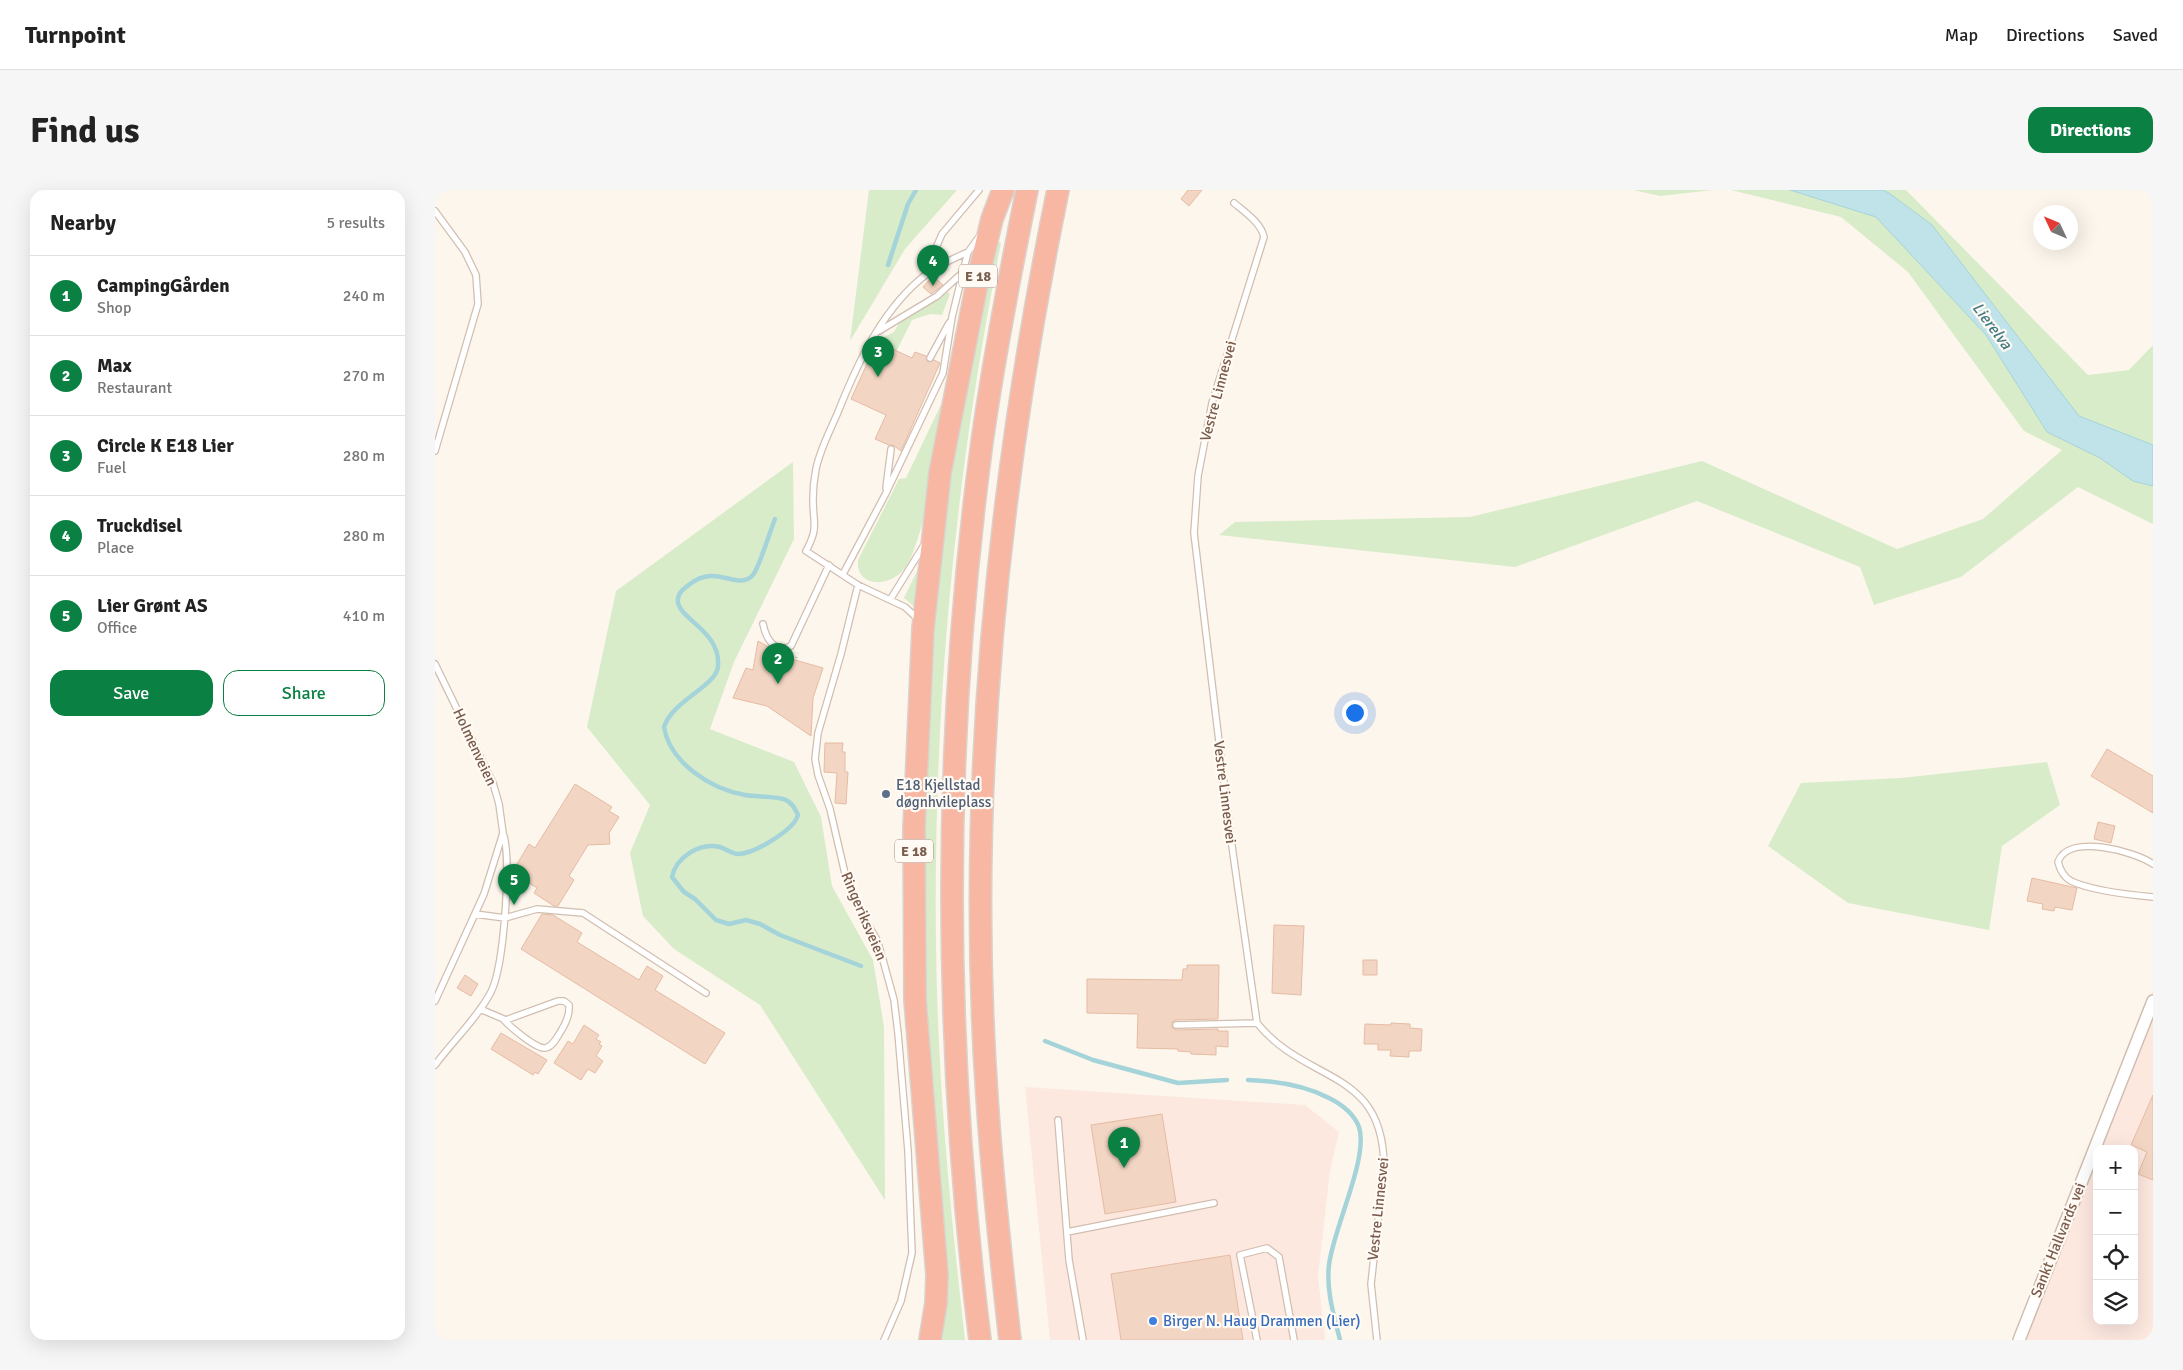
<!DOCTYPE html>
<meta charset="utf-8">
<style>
:root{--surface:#fff;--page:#f6f6f6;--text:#222;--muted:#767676;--line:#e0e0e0;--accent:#0b8043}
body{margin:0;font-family:Signika,sans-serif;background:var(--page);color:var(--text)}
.controls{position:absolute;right:15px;bottom:15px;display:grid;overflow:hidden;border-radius:10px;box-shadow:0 5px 20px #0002}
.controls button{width:45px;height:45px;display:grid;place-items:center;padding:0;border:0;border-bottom:1px solid var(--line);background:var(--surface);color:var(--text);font:25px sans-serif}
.compass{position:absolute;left:1598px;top:15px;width:45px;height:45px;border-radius:50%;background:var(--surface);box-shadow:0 5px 20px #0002;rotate:314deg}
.you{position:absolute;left:919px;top:522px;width:18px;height:18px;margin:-12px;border:4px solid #fff;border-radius:50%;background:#1a73e8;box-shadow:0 0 0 8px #1a73e833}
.badge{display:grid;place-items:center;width:32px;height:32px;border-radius:50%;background:var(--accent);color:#fff;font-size:16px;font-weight:700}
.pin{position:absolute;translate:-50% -41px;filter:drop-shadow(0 1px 2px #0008)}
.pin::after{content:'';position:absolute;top:26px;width:18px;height:15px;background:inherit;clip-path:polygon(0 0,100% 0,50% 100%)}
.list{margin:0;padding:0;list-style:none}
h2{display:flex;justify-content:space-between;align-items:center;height:65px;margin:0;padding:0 20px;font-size:21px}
h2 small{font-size:16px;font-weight:400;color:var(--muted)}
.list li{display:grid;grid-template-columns:32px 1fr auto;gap:15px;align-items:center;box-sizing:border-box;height:80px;padding:0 20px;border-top:1px solid var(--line)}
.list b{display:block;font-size:19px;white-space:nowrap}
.list p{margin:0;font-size:16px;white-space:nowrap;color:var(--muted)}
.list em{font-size:16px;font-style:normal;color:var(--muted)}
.actions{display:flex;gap:10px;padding:15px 20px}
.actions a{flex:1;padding:11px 0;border:1px solid var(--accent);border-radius:15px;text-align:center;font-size:18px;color:var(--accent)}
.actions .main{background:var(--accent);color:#fff}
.icon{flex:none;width:28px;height:28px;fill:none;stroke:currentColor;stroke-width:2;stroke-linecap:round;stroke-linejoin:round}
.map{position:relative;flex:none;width:1718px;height:1150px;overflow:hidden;border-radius:15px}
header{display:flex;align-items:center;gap:30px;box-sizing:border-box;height:70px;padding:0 25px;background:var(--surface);border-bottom:1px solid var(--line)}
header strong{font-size:24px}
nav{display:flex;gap:28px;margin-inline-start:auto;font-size:18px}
.intro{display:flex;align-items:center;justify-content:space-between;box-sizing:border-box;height:120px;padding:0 30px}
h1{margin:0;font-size:35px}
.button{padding:12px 22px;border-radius:15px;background:var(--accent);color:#fff;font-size:18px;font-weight:700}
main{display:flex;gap:30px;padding:0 30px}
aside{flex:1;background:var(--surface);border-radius:15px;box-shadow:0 5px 20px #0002}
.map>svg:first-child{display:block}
.commercial{fill:#fde8e0;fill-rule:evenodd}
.green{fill:#d8ecc9}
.water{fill:#bfe3e8;stroke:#a5d3da}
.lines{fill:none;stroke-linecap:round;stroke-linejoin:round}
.stream{stroke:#a5d3da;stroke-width:4.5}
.building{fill:#f3d5c3;stroke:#e6bba3}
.lane-casing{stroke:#d1beb0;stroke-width:8}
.street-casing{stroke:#d1beb0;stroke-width:14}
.highway-casing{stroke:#dad1cd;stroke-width:24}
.path{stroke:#d9b8a5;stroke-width:2.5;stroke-dasharray:1 4;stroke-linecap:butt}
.lane{stroke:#fff;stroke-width:5.5}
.street{stroke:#fff;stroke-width:11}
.highway{stroke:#f7b7a3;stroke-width:21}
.service-dot{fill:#5c6f8a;stroke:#fffaf3;stroke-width:2}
.shop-dot{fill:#3f7fe0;stroke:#fffaf3;stroke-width:2}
.labels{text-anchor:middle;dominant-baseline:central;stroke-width:4.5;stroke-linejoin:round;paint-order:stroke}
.shield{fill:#fffaf3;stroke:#a28b7f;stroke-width:1}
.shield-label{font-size:14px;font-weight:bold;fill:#7a5c4d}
.street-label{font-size:15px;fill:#7a5c4d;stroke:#fffaf3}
.service-label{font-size:15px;fill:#4e5e75;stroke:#fffaf3;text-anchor:start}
.shop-label{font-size:15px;fill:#366cbe;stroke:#fffaf3;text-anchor:start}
.water-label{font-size:16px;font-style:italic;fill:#437c86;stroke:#fffaf3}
</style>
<header>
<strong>Turnpoint</strong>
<nav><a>Map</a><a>Directions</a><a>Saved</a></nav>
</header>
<div class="intro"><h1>Find us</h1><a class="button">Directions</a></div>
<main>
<aside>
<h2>Nearby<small>5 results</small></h2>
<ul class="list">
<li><span class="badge">1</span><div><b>CampingGården</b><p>Shop</p></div><em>240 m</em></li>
<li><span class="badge">2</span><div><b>Max</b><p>Restaurant</p></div><em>270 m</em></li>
<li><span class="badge">3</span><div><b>Circle K E18 Lier</b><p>Fuel</p></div><em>280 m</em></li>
<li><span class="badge">4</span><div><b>Truckdisel</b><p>Place</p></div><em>280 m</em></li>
<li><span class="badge">5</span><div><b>Lier Grønt AS</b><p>Office</p></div><em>410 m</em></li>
</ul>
<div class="actions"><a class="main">Save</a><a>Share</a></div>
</aside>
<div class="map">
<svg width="1718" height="1150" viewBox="0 0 1718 1150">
<rect width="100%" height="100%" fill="#fdf6ec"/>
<path class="commercial" d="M1718 800V1150H1584ZM1662 959H1699V1131H1662Z
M590 897 870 915 904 942 895 981 883 1086 890 1150H615Z"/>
<path class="green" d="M434 0H522L470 59 415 151Z
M1198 0H1278L1225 6Z
M1296 0H1471L1653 185 1694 180 1718 155V334L1643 297 1526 387 1439 415 1425 377 1262 311 1080 377 784 345 800 332 1035 327 1267 271 1462 359 1548 329 1627 260 1589 241 1473 82 1406 27Z
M562 52 566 53C520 283 498 519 501 752 502 885 515 1018 530 1150H503L485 693 495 457 519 234Z
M513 102 515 104 507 125 495 124 477 130 461 162 444 154 447 148 459 142 464 133Z
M511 204C502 256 497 312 478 362 475 371 469 382 460 387 444 397 421 393 423 370L464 289 471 288Z
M358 272 359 349 299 472 275 539 359 572 386 627 397 696 438 770 449 837 450 1010 325 815 239 759 208 726 195 663 215 615 152 537 181 401Z
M484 377H486L481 418 469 408Z
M1612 572 1625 615 1567 656 1554 740 1413 713 1333 656 1366 593 1466 588Z"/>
<path class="water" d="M1355 0H1448L1454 3 1497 35 1644 226 1718 255V296L1698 291 1665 268 1612 242 1551 145 1441 27Z"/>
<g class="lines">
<path class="stream" d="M453 75 473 14 481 0
M340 329C335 341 324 378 318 385 302 402 283 373 255 394 251 397 246 400 244 405 234 427 286 437 283 476 282 496 238 510 229 537 235 573 276 599 310 605 321 607 342 606 351 610 358 614 360 619 363 625 359 640 319 664 303 664 297 664 291 659 285 657 265 652 241 667 237 687L249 702 260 709 281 730 294 734 311 730 325 734 345 745 426 776
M610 851 658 870 743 893 792 890
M813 890C841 891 869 895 894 908 906 914 919 924 924 937 934 968 898 1039 894 1075 891 1100 899 1126 905 1150"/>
</g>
<path class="building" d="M753 0H767L754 16 746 9Z
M498 86 508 95 496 104 488 97Z
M442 152 477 168 480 162 491 166 493 172 499 170 505 173 466 261 458 255H454L440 249 451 225 416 209Z
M323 451 353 468 388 478 378 508 376 546 332 516 298 508 311 478 318 480Z
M390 553H408L407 562H410V582H413L411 614 400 613 402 583 389 582Z
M1672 559 1718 586V623L1656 586Z
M140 594 177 617 174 621 184 627 174 643 175 654 153 655 134 686 139 690 123 716H119L99 703 102 698 83 686 88 678 82 674 94 654 100 658Z
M1663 632 1680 636 1676 653 1659 649Z
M1597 688 1642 698 1637 720 1620 717 1619 721 1607 719 1608 714 1592 711Z
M107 724 118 725 147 743 142 752 204 790 212 776 228 786 220 800 290 843 270 874 86 759Z
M839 735 869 736 866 805 837 803Z
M928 770H942V785H928Z
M752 775H784L783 829 740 830 737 832V837L741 840 783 839V841H793V857L781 856V865L756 864V862L743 861V859L702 858 703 824 652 823V789L747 790 748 779H752Z
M30 785 43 794 36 806 22 798Z
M956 833 975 834V838L987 839 986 861H974V867L955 866 956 860H943V854H929L930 834 956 835Z
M149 835 164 845 161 849 166 852 164 854 167 856 161 866 168 871 160 883 153 879 146 890 119 873 133 851 138 854Z
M66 843 112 870 103 884 100 882 98 885 56 859Z
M1718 905V990L1703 984 1712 962 1696 955Z
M727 924 741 1012 670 1024 656 935Z
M795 1065 808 1150H686L676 1084Z"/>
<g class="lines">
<defs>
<path id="lane" d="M799 13C810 22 826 33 829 47L777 213 763 286 759 343 794 635 822 833C872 895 949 877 949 978L936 1094 942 1150
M0 21 30 62 41 85 43 114 0 261
M501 77 500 60 507 44 544 0
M444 141 502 106 526 84
M495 168 514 133
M451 298 456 259
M408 384 450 305 508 183 517 127 528 82 533 62 544 47
M423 395 406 464 383 543 380 569 383 585 395 619 411 688 425 721 442 750 448 770 459 810 463 843 473 961 477 1063 466 1111 449 1150
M455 410 489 355
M483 429 470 417 423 395 371 361C384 337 378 334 378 309 378 299 379 289 381 279 385 259 395 241 403 222 423 172 448 117 493 83 505 74 520 68 533 62
M328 434C331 448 339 464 356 456L394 375
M0 474 58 593 64 614 68 643 49 704 0 811
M1718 674C1699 661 1633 643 1623 672 1625 680 1629 687 1636 691 1655 700 1696 705 1718 707
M40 724 70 728 102 719 148 723 271 803
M45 819 71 830 123 811H129L134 815C135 825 131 833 126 841 122 847 118 857 110 858 101 859 74 836 68 829
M741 835 822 833
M0 875C18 851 43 827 56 802 69 776 76 674 69 646
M623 930 634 1070 648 1150
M632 1042 779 1013
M822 1150 805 1065 832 1058 844 1067 859 1150"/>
<path id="street" d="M1584 1150 1718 811"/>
<path id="highway" d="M495 1150 501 1113 502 1085 480 810 479 638 488 438 505 283 543 88 557 29 568 0
M545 1150C508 852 507 550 547 252 559 167 575 84 592 0
M575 1150C566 1069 557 988 552 907 531 604 562 297 623 0"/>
</defs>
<use href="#lane" class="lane-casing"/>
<use href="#street" class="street-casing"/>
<use href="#highway" class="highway-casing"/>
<path class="path" d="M361 468 363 463"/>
<use href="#lane" class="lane"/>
<use href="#street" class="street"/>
<use href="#highway" class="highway"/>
</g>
<circle class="service-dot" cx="451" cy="604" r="5"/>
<circle class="shop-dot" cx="718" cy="1131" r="5"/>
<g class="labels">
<g class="shield">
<rect x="524" y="74.5" width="38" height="23" rx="4"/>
<rect x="460" y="649.5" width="38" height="23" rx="4"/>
</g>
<g class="shield-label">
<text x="543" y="86">E 18</text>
<text x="479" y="661">E 18</text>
</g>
<g class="street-label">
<text transform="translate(783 201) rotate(-75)">Vestre Linnesvei</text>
<text transform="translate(40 557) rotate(65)">Holmenveien</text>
<text transform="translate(790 602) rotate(83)">Vestre Linnesvei</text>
<text transform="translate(429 726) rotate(67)">Ringeriksveien</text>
<text transform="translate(943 1019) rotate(-84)">Vestre Linnesvei</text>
<text transform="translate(1623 1050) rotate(-68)">Sankt Hallvards vei</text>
</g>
<g class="service-label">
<text x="461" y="595">E18 Kjellstad<tspan x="461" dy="17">døgnhvileplass</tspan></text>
</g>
<g class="shop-label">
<text x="728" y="1131">Birger N. Haug Drammen (Lier)</text>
</g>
<g class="water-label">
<text transform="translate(1557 136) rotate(53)">Lierelva</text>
</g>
</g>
</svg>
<div class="controls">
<button>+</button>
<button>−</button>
<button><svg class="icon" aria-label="locate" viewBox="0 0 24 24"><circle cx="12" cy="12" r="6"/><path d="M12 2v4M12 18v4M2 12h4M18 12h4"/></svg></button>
<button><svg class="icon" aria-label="layers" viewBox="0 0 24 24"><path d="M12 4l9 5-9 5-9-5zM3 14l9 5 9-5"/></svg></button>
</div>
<svg class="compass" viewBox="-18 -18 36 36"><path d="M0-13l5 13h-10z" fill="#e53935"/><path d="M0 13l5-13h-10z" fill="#767676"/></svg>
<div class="you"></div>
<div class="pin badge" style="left:689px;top:978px">1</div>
<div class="pin badge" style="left:343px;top:494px">2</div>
<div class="pin badge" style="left:443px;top:187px">3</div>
<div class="pin badge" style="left:498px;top:96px">4</div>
<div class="pin badge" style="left:79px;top:715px">5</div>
</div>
</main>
